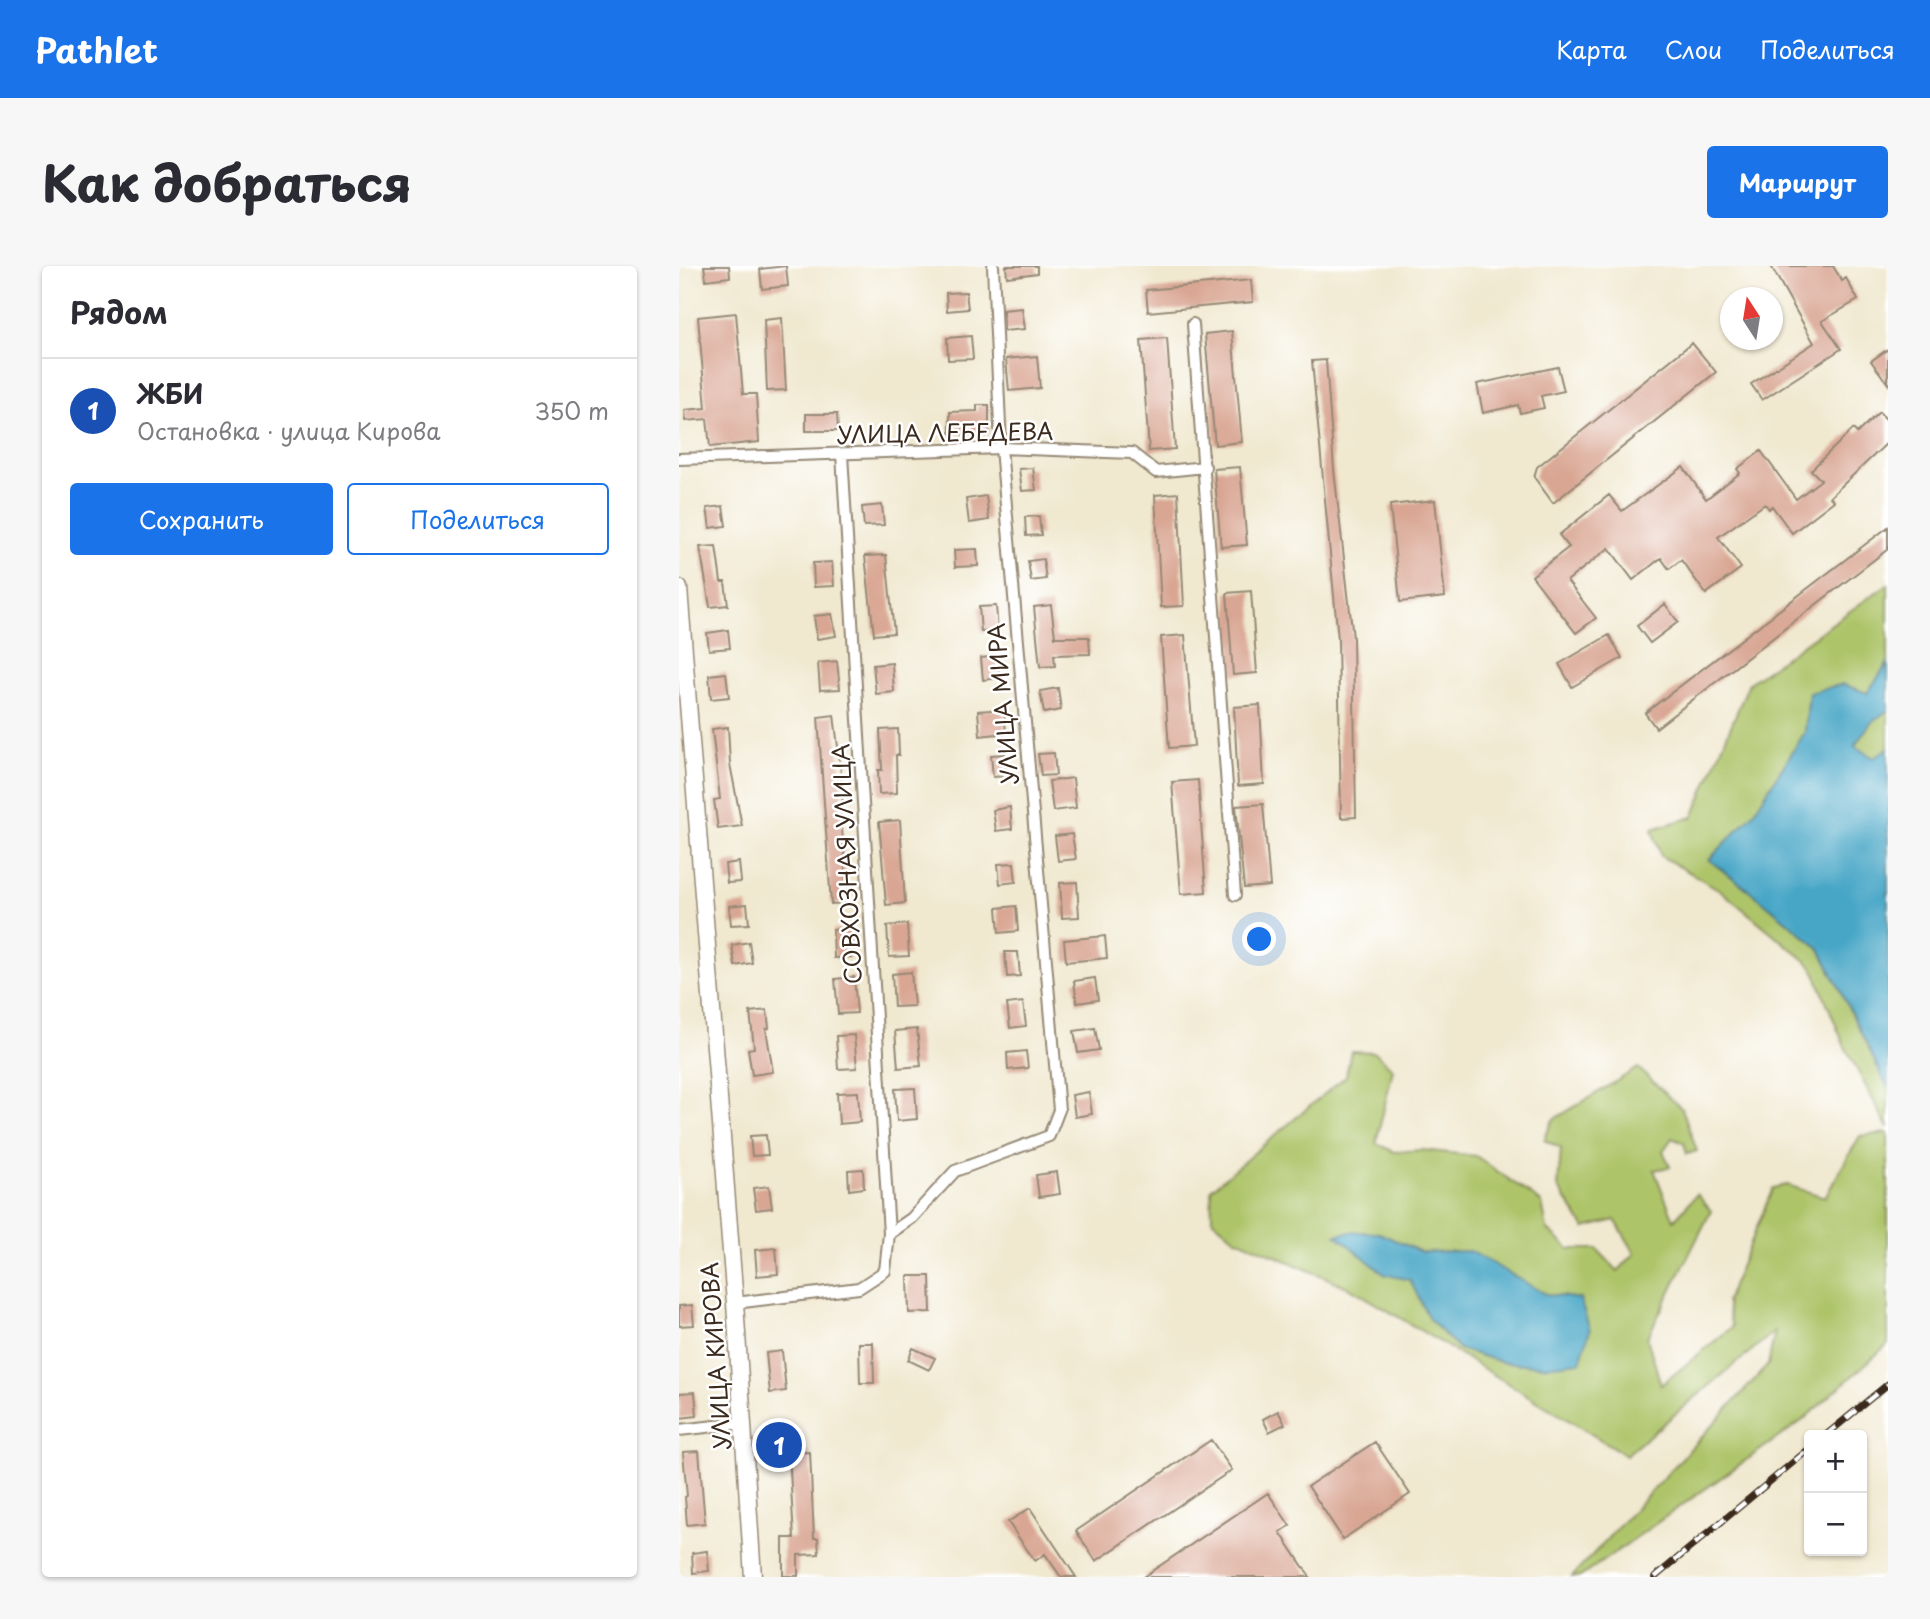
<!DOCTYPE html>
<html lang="ru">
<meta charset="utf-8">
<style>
:root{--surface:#fff;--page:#f7f7f7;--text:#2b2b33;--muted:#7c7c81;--line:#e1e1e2;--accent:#1a73e8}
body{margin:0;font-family:"Playpen Sans",sans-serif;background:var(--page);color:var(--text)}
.controls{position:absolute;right:21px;bottom:21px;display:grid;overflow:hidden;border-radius:7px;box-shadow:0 2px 5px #0004}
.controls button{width:63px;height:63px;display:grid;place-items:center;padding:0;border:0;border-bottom:2px solid var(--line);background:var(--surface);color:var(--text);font:35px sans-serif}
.compass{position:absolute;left:1041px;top:21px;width:63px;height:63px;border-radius:50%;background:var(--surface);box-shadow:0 2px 5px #0004;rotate:348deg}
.you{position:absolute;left:581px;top:674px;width:24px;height:24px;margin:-18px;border:5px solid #fff;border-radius:50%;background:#1a73e8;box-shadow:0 0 0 10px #1a73e833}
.badge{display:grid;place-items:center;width:46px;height:46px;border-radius:50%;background:var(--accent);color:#fff;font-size:23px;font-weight:700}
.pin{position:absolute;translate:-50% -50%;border:4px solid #fff;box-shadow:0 2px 7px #0006}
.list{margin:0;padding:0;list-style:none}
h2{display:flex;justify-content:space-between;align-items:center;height:91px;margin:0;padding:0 28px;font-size:30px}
h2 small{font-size:23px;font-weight:400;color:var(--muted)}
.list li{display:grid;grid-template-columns:46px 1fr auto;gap:21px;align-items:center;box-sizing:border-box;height:105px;padding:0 28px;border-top:2px solid var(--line)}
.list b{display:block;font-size:26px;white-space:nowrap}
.list p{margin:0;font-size:23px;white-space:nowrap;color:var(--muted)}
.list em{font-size:23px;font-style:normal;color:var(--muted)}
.actions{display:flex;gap:14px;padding:21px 28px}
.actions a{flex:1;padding:16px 0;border:2px solid var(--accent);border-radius:7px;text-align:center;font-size:24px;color:var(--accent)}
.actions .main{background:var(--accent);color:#fff}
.map{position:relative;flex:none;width:1209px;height:1311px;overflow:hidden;border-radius:7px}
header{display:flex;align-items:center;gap:42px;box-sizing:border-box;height:98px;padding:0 35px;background:var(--accent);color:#fff}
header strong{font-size:33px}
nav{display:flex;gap:38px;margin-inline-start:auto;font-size:24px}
.intro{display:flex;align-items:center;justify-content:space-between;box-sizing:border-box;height:168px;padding:0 42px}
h1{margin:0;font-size:49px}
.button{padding:18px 32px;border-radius:7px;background:var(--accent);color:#fff;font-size:24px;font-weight:700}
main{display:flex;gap:42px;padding:0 42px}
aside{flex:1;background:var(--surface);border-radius:7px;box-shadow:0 2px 5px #0004}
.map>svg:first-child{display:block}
.green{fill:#adc469;stroke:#747744;stroke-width:2;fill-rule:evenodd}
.water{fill:#47a6c6;stroke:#416872;stroke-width:2}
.building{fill:#d9a693}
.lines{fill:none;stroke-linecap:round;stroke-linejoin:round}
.street-casing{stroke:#968976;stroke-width:14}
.secondary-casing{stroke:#968976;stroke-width:19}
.street{stroke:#fff;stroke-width:10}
.secondary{stroke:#fff;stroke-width:16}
.rail-casing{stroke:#3b2a1e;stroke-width:7}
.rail{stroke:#fff;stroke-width:4.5;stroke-dasharray:13;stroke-linecap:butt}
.labels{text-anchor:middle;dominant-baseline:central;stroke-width:5;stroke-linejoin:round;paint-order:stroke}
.street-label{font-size:23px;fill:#3b2a1e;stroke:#fff}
</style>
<header>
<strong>Pathlet</strong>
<nav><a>Карта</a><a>Слои</a><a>Поделиться</a></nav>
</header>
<div class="intro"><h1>Как добраться</h1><a class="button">Маршрут</a></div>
<main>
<aside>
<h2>Рядом<small></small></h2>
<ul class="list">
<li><span class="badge" style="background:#1a4fb4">1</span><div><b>ЖБИ</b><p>Остановка · улица Кирова</p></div><em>350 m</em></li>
</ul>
<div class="actions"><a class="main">Сохранить</a><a>Поделиться</a></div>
</aside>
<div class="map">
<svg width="1209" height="1311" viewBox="0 0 1209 1311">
<rect width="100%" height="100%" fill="#fff"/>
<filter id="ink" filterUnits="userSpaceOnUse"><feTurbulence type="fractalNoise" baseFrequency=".0143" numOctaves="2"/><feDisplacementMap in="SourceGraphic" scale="14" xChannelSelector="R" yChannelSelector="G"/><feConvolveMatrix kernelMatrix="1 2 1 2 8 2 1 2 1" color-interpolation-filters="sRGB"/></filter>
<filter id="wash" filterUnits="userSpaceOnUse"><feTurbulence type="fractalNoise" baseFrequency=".00686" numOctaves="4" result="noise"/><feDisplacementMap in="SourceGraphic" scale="28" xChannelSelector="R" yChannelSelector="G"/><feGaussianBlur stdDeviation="1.57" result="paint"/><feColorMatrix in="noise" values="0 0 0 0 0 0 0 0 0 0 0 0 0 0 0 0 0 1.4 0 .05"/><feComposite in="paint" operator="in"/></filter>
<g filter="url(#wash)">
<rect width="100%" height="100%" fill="#f0e8cf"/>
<path class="green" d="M1209 318V397L1188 427H1130L1126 466 1074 548 1030 594 1075 628 1141 683 1209 822V862L1165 779 1133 700 1041 624 982 590 973 563 1014 551 1070 417Z
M1209 444V482L1195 492 1176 480 1192 457Z
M672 785 696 786 714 803 697 877 715 886 743 884 797 890 863 937 868 963 890 983H918L939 1005 956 987 936 954 906 962 879 921 882 882 865 874 874 854 959 802 1003 843 1018 885 1008 888 1005 877 993 872 984 885 991 901 975 904 995 954 1018 928 1032 945 968 1072 982 1119 1053 1061 1047 1035 1094 922 1108 919 1146 931 1181 870 1209 867V1078L1124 1154 901 1311H893L1089 1099 1096 1065 947 1189 673 1023 555 972 533 953 532 923 667 810ZM700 967 742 986 791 985 867 1028 901 1033 866 1100 823 1096 780 1083 750 1053 731 1014 705 1008Z"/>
<path class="water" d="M1209 397V444L1192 457 1176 480 1195 492 1209 482V822L1141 683 1075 628 1030 594 1074 548 1126 466 1130 427 1164 418 1188 427Z
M672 966 700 967 742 986 791 985 867 1028 901 1033 911 1064 901 1096 866 1100 823 1096 780 1083 750 1053 731 1014 705 1008 657 969Z"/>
<g id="blocks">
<path class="building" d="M25 0H50L51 11 27 14Z
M107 0 109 20 83 23 81 3Z
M327 0H358V7L328 11Z
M1092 0H1154L1163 15 1167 12 1179 34 1143 55 1162 83 1083 134 1072 118 1135 77Z
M572 14 574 36 469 46 467 24Z
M287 26 289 43 268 45 267 27Z
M343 42 346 63 325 65 324 44Z
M57 47 64 128H77L80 176 31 181 28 153 7 155 6 144 27 142 19 51Z
M103 52 107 124 88 125 85 54Z
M553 65 563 176 536 179 526 68Z
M292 70 294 93 269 94 268 72Z
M488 72 496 183 470 185 462 74Z
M1013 77 1037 106 874 237 855 211 858 201Z
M1209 83V118L1192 95Z
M358 90 361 122 330 125 327 93Z
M647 94 655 204 674 372 677 551 662 552 659 373 633 95Z
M879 101 885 125 862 130 865 142 841 147 839 139 804 147 798 118Z
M298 139H310V168H271V146L298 145Z
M1200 146 1209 155V176L1151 231 1155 235 1113 267 1093 240 1090 243 1086 238 1039 271 1062 302 1027 328 1002 294 990 303 982 292 954 314 930 282 888 315 917 352 897 367 853 310 890 281 880 269 930 229 943 245 1004 201 1027 233 1061 207 1058 203 1082 185 1117 233 1142 214 1132 204 1174 163 1178 167Z
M127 148H158L159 165H127Z
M561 201 568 279 542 281 535 203Z
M354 202 357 224 343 225 340 203Z
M499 227 505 340 482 341 476 229Z
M307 230 310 254 290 257 287 233Z
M756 234 766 331 721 336 711 239Z
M203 239 205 259 185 260 183 241Z
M44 240 47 260 31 262 28 242Z
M360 250 362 269 347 270 346 251Z
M1209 261V283L977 462 966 447Z
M37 280 42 316H46L49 339 31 341 21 281Z
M298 283 299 300 276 301 275 284Z
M207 289 215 367 195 369 186 290Z
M364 293 367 313 352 315 349 295Z
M153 296 155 320 135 321 134 297Z
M572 325 578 407 554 409 548 327Z
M986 338 999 356 971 377 958 360Z
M372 339 376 371H410L411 388 375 389 376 400 361 401 355 341Z
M317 340 319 365 302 366 300 341Z
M153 348 157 370 138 373 135 350Z
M49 364 51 382 30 384 28 367Z
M506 369 515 480 490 482 482 371Z
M930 369 943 392 893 421 880 398Z
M319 390 320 412 304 414 302 392Z
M158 395 161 423 141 424 139 397Z
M213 397 215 426 197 428 194 399Z
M47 407 50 431 32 433 30 409Z
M379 422 382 444 365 447 361 425Z
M581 439 585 518 559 520 555 441Z
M325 443 327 467 301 470 299 445Z
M155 449 161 497 164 538H161L169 637 152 638 139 451Z
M49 461 51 498 63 560 39 563 35 534 41 533 33 463Z
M219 463 220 489H217L218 527 200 528 199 504H203L201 464Z
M375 487 377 509 362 510 359 488Z
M326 488 328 510 314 511 312 489Z
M394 512 397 542 374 545 370 515Z
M519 514 527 626 502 628 493 516Z
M584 538 591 620 565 622 557 540Z
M331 541 333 563 317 565 314 544Z
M221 554 226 637 207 639 200 556Z
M393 568 397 593 379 595 376 570Z
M60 596 62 616 48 617 46 598Z
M335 597 337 616 321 618 319 598Z
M398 616 400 651 383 652 381 617Z
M68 638 70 658 52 659 50 640Z
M337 640 339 665 320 667 318 642Z
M228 658 230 690 210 691 208 660Z
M172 663 173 691 155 692 154 664Z
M426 670 428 692 387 696 385 674Z
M70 676 73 697 56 700 53 679Z
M326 686H339L341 710 328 711Z
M232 706 235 740 215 741 213 708Z
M175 711 178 747 159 748 156 713Z
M416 712 419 734 398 737 395 715Z
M344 736 347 760 331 762 328 738Z
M88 744 90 762 87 763 94 806 73 809 69 783 75 782 71 746Z
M416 762 420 784 399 787 395 765Z
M238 763 242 800 219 802 216 765Z
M175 769 178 802 159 803 157 770Z
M347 785 349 802 329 804 328 787Z
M236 822 238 853 218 855 216 823Z
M179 826 181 856 160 858 158 827Z
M410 826 413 848 396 851 393 829Z
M87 869 89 889 73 890 71 870Z
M184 903 185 922 170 924 169 904Z
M378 906 381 928 360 931 357 909Z
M90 920 93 942 77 944 74 922Z
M97 982 99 1008 78 1010 76 984Z
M229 1010H251L252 1046 230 1047Z
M13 1039 15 1059 0 1060V1040Z
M180 1077H194L195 1117H181Z
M234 1082 256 1092 250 1104 229 1094Z
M103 1085 107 1125 91 1127 87 1087Z
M16 1126 18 1150 1 1152 0 1127Z
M599 1145 606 1158 590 1166 584 1153Z
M532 1174 553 1204 417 1295 397 1265Z
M696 1176 731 1228 664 1273 629 1220Z
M20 1185 26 1257 8 1259 6 1231 8 1230 4 1186Z
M131 1186 135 1272H139L140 1288 119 1289V1310H104V1272H115L110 1187Z
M589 1227 611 1260 601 1266 631 1311H464Z
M351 1242 397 1311H382L366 1288 356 1295 329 1256Z
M28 1285 30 1305 14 1307 13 1287Z"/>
</g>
</g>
<g filter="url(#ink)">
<use href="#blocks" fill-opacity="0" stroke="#968976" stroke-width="2"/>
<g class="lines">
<defs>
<path id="street" d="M514 58 556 629
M0 193 322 182 453 187 477 206 526 201
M210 968 233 952 276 905 370 870 380 844 322 182 314 0
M56 1037 180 1022 206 1005 210 968 163 188
M0 1164 64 1157"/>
<path id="secondary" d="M0 322 56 1037 74 1311"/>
</defs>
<use href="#street" class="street-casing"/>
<use href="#secondary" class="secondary-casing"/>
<use href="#street" class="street"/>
<use href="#secondary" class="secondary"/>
<defs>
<path id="rail" d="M1147 1169 1209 1118
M976 1311 1130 1183"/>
</defs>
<use href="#rail" class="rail-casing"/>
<use href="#rail" class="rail"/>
</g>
</g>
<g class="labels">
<g class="street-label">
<text transform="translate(266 166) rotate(-1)">УЛИЦА ЛЕБЕДЕВА</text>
<text transform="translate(323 438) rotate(-95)">УЛИЦА МИРА</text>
<text transform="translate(167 598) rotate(-93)">СОВХОЗНАЯ УЛИЦА</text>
<text transform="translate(36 1090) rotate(-94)">УЛИЦА КИРОВА</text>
</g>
</g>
</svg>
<div class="controls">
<button>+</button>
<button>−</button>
</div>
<svg class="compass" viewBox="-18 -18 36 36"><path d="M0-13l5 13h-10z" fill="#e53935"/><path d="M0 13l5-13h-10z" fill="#7c7c81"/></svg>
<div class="you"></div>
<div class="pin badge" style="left:100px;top:1179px;background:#1a4fb4">1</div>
</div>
</main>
